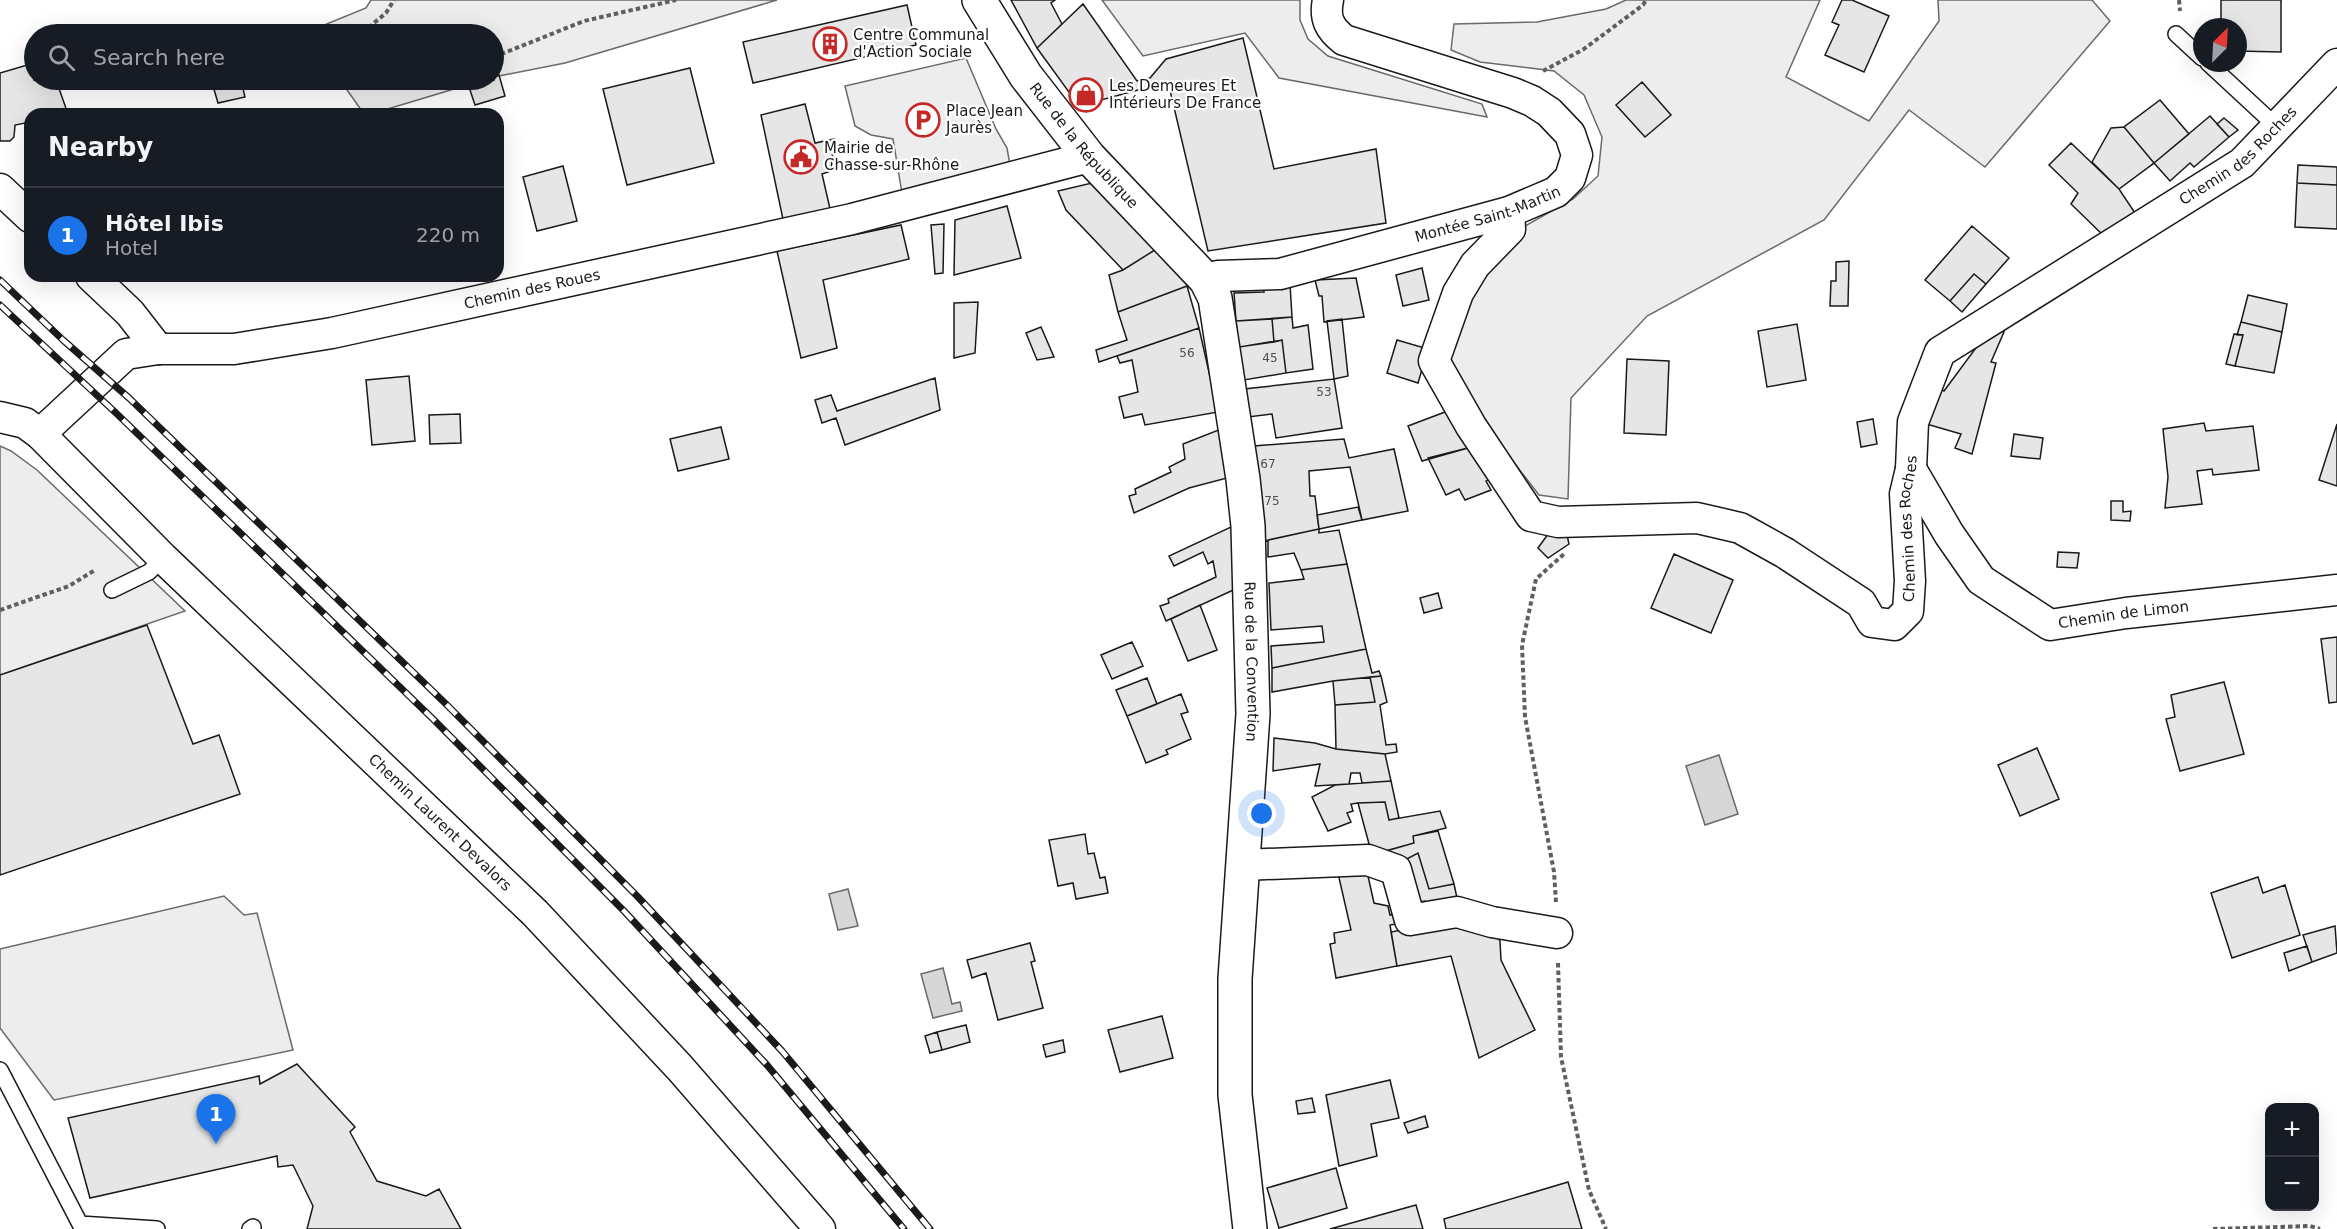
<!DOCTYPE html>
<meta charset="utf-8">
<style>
:root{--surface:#171b24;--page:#20242c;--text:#f1f3f6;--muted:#9ea1a6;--line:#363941;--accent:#1a73e8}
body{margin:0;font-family:"DejaVu Sans",sans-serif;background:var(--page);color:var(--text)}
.controls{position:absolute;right:18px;bottom:18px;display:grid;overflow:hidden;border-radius:12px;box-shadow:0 6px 24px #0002}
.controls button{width:54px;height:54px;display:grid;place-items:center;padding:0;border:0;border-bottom:2px solid var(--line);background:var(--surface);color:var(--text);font:30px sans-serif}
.compass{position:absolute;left:2193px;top:18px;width:54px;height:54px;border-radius:50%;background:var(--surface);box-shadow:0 6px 24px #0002;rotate:24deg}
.you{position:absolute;left:1262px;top:814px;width:21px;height:21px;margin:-15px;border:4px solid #fff;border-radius:50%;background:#1a73e8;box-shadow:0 0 0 9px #1a73e833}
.badge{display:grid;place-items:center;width:39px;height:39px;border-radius:50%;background:var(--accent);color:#fff;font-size:20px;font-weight:700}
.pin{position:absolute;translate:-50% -50px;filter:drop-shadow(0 2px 3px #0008)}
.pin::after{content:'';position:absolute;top:32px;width:21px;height:18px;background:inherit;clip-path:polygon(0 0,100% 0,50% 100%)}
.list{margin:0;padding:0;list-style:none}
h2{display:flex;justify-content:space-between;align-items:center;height:78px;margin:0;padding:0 24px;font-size:26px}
h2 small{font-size:20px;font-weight:400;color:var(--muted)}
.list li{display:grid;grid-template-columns:39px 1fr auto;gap:18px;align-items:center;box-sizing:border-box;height:96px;padding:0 24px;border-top:2px solid var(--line)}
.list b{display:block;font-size:22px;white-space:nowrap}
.list p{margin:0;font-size:20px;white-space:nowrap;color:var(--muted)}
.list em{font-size:20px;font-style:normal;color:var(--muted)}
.icon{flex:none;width:33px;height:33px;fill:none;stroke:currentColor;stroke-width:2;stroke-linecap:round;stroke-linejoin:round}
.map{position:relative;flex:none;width:2337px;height:1229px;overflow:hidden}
.search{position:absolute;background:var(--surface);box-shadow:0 6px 24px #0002;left:24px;top:24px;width:480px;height:66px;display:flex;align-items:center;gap:15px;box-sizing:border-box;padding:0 21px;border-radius:33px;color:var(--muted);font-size:22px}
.panel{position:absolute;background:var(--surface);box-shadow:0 6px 24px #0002;left:24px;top:108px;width:480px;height:174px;border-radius:18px}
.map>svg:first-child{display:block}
.built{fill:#ededed;stroke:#6a6a6a;stroke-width:1.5}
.water{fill:#d7d7d7;stroke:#6a6a6a;stroke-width:1.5}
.building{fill:#e6e6e6;stroke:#1a1a1a;stroke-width:1.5}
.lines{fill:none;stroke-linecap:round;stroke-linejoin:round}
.service-casing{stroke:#1a1a1a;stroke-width:18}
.minor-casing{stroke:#1a1a1a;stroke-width:33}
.tertiary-casing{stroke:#1a1a1a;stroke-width:36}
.path{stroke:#5f5f5f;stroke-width:4;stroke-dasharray:4.5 3;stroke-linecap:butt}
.service{stroke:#fff;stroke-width:15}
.minor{stroke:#fff;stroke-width:30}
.tertiary{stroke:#fff;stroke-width:33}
.rail-casing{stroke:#1a1a1a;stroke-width:7}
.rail{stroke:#fff;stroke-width:4.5;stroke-dasharray:14;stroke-linecap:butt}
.labels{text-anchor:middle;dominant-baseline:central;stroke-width:4.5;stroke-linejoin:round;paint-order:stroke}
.number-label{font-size:12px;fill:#4d4d4d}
.poi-label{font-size:15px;fill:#1a1a1a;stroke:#fff;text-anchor:start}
.street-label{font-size:15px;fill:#1a1a1a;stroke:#fff}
</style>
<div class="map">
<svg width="2337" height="1229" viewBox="0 0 2337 1229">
<rect width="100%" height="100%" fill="#fff"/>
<path class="built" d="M371 0H777L565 63 494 77V34H318L317 28 366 8Z
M1102 0H1300V20L1308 39 1328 56 1482 104 1487 117 1279 78 1245 33 1143 56Z
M1626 0H1820L1786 77 1869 121 1939 21 1938 0H2092L2110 21 1985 167 1909 110 1824 220 1647 316 1571 398 1568 499 1539 495 1455 386 1444 356 1471 291 1505 247 1525 226 1573 199 1598 176 1602 137 1584 95 1554 71 1480 62 1451 50 1454 24 1537 22 1606 9Z
M966 58 996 129 1007 148 1010 165 902 193 893 139 871 135 855 126 845 86Z
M340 80H484L371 114H364Z
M0 446 11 451 37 470 185 611 0 675Z
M224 896 244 915 257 913 293 1050 54 1100 0 1028V949Z"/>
<path class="water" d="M1719 755 1738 814 1705 825 1686 766Z
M848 889 858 926 838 930 829 894Z
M943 968 952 1004 960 1002 962 1011 933 1018 921 974Z"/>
<path class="building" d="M1011 0H1055L1051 3 1062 24 1037 48Z
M1842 0H1852L1889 16 1864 72 1825 55 1839 25 1832 22Z
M2221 0H2281V52L2238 51V27H2221Z
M1083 4 1137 81 1150 78 1166 59 1243 38 1274 169 1376 149 1386 223 1208 251 1168 82 1079 106 1037 48Z
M907 5 916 45 753 83 743 42Z
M34 63V80H56L68 114H30V139L25 123 15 125 14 137 10 141H0V73Z
M690 68 714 163 627 185 603 89Z
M499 75 505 96 475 105 468 84 484 80H494V77Z
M241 80 245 97 218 103 213 86Z
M1642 82 1671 115 1645 137 1616 105Z
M2160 100 2189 134 2154 163 2124 127Z
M805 104 815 143 834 139 831 171 822 174 831 213 784 224 761 115Z
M2210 116 2229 137 2194 167 2190 163 2170 181 2154 163Z
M2224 118 2238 130 2229 137 2217 124Z
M2124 127 2154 163 2119 189 2092 162 2111 128Z
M2071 143 2119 189 2135 213 2104 236 2071 204 2078 193 2049 165Z
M2298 165 2337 167V185L2297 183Z
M563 166 577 221 537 231 523 177Z
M1096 182 1158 248 1123 270 1066 210 1058 191Z
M2297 183 2337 185V229L2295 227Z
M1007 206 1021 258 954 275 955 220Z
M944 224 943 273 935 274 931 225Z
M901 225 909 259 823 280 837 348 801 358 777 251Z
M1972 226 2009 258 1986 284 1974 274 1950 301 1925 280Z
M1158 248 1185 277 1187 286 1118 312 1109 275 1123 270Z
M1849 261 1848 306H1830L1831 281H1836V262Z
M1422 268 1429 300 1403 306 1396 275Z
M1974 274 1986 284 1962 312 1950 301Z
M1356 278 1364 317 1324 322 1322 296H1319L1315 280Z
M1290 284 1292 317 1236 321 1234 293 1264 292 1263 287Z
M1187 286 1199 328 1099 362 1096 350 1127 340 1118 312Z
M2248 295 2287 304 2282 332 2241 322Z
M978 302 975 353 954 358V303Z
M1292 317 1293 328 1308 325 1313 369 1286 373 1282 340 1274 342 1272 319Z
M1272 319 1274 342 1239 347 1236 321Z
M1342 319 1348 376 1334 379 1327 321Z
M2241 322 2282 332 2274 373 2235 366 2243 335H2237Z
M1797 324 1806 380 1767 387 1758 331Z
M1041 327 1054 357 1037 360 1026 333Z
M1199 328 1218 412 1145 425 1142 414 1124 418 1119 397 1138 392 1132 360 1120 363 1117 356Z
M1998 330 2004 332 1991 362 1996 363 1972 454 1955 448 1961 434 1923 423 1935 387 1944 391 1981 341Z
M2234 334 2243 335 2235 366 2226 364Z
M1282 340 1286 373 1244 380 1239 347Z
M1397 340 1428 349 1418 383 1387 373Z
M1627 359 1669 361 1666 435 1624 433Z
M409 376 415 441 372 445 366 380Z
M935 378 940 410 845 445 836 418 822 423 815 400 831 395 837 411Z
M1334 379 1342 428 1276 438 1272 414 1248 417 1244 389Z
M1453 409 1475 446 1422 461 1408 426Z
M460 414 461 443 430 444 429 415Z
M1873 419 1877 444 1861 447 1857 422Z
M2204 423 2206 431 2253 426 2259 470 2213 475 2212 469 2197 471 2202 504 2165 508 2168 477 2163 429Z
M2337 424V486L2319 480Z
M721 427 729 459 678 471 670 439Z
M1221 429 1227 478 1189 488 1134 513 1129 496 1136 494 1135 489 1171 472 1169 467 1185 459 1183 444Z
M2014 434 2043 438 2040 459 2011 456Z
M1344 439 1349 458 1394 449 1408 511 1362 520 1350 467 1309 471 1310 496H1315L1319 529 1264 541 1254 446Z
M1475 446 1493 478 1486 481 1491 490 1465 500 1459 489 1446 495 1428 458Z
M2111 501H2123V512L2131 511 2130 521 2111 520Z
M1358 507 1362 520 1319 529 1317 515Z
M1233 526 1242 586 1166 621 1160 606 1169 603 1168 599 1216 577 1213 561 1208 564 1203 552 1174 566 1169 556Z
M1319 529V533L1339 530 1347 564 1301 570 1294 553 1268 557V540Z
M1551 530 1567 535 1569 544 1548 558 1538 548Z
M2058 552 2079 553 2077 568 2057 567Z
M1674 554 1733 580 1711 633 1651 608Z
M1347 564 1366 649 1272 668 1271 646 1324 642 1322 626 1271 630 1269 583 1304 579 1301 570Z
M1438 593 1442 608 1424 613 1420 598Z
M1200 605 1217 650 1188 661 1171 619Z
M147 625 193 744 219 735 240 794 0 875V675Z
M2337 637V702L2329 703 2321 639Z
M1132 642 1143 666 1112 679 1101 655Z
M1366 649 1372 673 1379 671 1381 676 1333 681 1272 692V668Z
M1381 676 1387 702 1380 705 1386 745 1396 744 1397 752 1385 754 1336 749 1335 705 1375 702 1370 677Z
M1370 677 1375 702 1335 705 1333 681Z
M1147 678 1157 704 1127 716 1116 690Z
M2224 682 2244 754 2180 771 2166 719 2175 717 2171 695Z
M1181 694 1188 712 1181 714 1191 739 1166 750 1168 754 1146 763 1127 716Z
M1274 738 1315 743 1336 749 1385 754 1391 781 1362 783 1360 773H1351L1349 784 1315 786 1320 764 1273 771Z
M2037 748 2059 799 2020 816 1998 765Z
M1391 781 1399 818 1389 820 1385 802 1358 803 1351 804 1353 811 1347 813 1351 822 1328 831 1312 797 1335 785Z
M1385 802 1389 820 1440 811 1446 828 1413 836 1414 843 1372 855 1358 803Z
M1438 831 1454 884 1429 889 1418 853 1403 861 1382 852 1414 843 1413 836Z
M1085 834 1088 854 1094 853 1100 878 1105 877 1108 893 1076 899 1073 883 1058 886 1049 840Z
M1418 853 1429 889 1454 884 1459 907 1428 909 1425 901 1414 903 1403 861Z
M1366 867 1374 903 1388 906 1390 915 1400 913 1402 923 1390 925 1397 966 1336 978 1330 944 1335 943 1334 933 1351 930 1337 869Z
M2258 877 2263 893 2285 885 2300 935 2232 958 2211 893Z
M1457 919 1488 925 1500 941 1501 960 1535 1030 1479 1058 1451 956 1397 966 1391 932Z
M2335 926 2337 953 2312 962 2303 935Z
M1030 943 1035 961 1031 962 1043 1008 998 1020 986 973 972 978 967 960Z
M2307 946 2312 962 2289 971 2284 953Z
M1162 1016 1173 1058 1120 1072 1108 1030Z
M966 1025 970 1042 942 1050 937 1032Z
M937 1032 942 1050 930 1053 925 1036Z
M1063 1040 1065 1052 1046 1057 1043 1045Z
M297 1064 355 1127 350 1132 377 1181 426 1196 439 1189 461 1229H307L313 1206 293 1165 278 1167 277 1156 90 1198 68 1118 259 1076 260 1084Z
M1390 1080 1399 1118 1371 1124 1377 1156 1339 1166 1326 1095Z
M1312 1098 1315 1112 1298 1114 1296 1101Z
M1425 1116 1428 1127 1408 1133 1404 1123Z
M1336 1168 1347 1208 1279 1228 1267 1188Z
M1568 1182 1582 1229H1446L1444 1219Z
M1416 1205 1423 1229H1330Z"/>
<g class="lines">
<defs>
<path id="service" d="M2176 34 2202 58
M2208 63 2277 127
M112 590 149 572 163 558
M0 1070 80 1224 157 1229
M250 1229 253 1227"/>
<g id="minor">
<path d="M0 189 30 217"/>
<path id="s1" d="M1509 212 1510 229 1475 265 1458 293 1434 361 1471 426 1531 516 1558 522 1697 518 1740 528 1785 553 1861 603 1872 622 1894 625 1908 611 1910 581 1905 494 1911 469 1913 422 1940 352 2242 163 2337 64"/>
<path d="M91 276 130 313 158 349"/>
<path id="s2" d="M1206 280 1218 276 1280 274 1509 212 1556 192 1570 178 1577 155 1570 134 1549 112 1532 101 1513 93 1344 40C1330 29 1324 19 1328 0"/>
<path id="s3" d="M0 417 25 423 40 434 163 558 535 913 680 1068 820 1229"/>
<path id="s4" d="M40 434 126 354 158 349H234L332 333 852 219 1089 157"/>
<path id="s5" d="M1911 469 1949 534 1981 580 2050 625 2126 613 2337 590"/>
<path d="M1243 865 1368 860 1396 870 1410 920 1457 912 1492 922 1557 933"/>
</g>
<g id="tertiary">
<path id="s6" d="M979 0 1026 76 1089 157 1206 280 1215 298 1243 479 1248 526 1253 714 1235 979V1095L1250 1229"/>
</g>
</defs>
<use href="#service" class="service-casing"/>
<use href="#minor" class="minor-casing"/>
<use href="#tertiary" class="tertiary-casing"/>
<path class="path" d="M2179 0 2180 11
M347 34 368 28 386 13 394 0
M494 57 584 21 676 0
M1543 71 1584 49 1643 5 1646 0
M0 610 69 586 95 570
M1556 902 1554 872 1525 717 1522 645 1536 579 1564 554
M1558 963 1561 1057 1589 1190 1606 1229
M2213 1229 2310 1226 2320 1229"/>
<use href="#service" class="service"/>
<use href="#minor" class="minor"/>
<use href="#tertiary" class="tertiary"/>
<defs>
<path id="rail" d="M0 280 63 340 129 398 446 704 638 897 782 1051 930 1229
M0 305 116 413 432 718 624 911 767 1065 904 1229"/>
</defs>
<use href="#rail" class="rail-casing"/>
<use href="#rail" class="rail"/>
</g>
<defs>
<symbol id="building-ring" viewBox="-11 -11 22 22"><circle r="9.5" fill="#fff" stroke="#c62828" stroke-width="1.5"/><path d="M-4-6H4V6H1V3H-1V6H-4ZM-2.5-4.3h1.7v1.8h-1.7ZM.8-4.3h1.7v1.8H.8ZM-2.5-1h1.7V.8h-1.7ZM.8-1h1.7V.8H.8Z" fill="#c62828"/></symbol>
<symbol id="shop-ring" viewBox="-11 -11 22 22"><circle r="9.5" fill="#fff" stroke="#c62828" stroke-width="1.5"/><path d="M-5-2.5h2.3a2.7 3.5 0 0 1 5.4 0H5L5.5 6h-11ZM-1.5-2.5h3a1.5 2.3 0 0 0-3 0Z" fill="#c62828"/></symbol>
<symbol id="parking-ring" viewBox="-11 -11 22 22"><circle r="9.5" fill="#fff" stroke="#c62828" stroke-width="1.5"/><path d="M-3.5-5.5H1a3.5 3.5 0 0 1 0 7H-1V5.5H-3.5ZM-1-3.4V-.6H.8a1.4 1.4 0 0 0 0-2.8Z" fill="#c62828"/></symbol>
<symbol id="civic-ring" viewBox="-11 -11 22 22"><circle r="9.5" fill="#fff" stroke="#c62828" stroke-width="1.5"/><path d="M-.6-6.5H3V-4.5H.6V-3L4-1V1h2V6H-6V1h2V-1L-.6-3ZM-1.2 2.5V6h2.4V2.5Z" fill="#c62828"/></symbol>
</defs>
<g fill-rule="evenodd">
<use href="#building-ring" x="811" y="25" width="38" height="38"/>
<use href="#shop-ring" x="1067" y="76" width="38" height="38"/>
<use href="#parking-ring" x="904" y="101" width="38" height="38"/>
<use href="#civic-ring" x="782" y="138" width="38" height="38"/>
</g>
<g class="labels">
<g class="number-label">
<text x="1187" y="353">56</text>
<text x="1270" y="358">45</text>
<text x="1324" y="392">53</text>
<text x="1268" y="464">67</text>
<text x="1272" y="501">75</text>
</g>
<g class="poi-label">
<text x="853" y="35">Centre Communal<tspan x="853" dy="17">d'Action Sociale</tspan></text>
<text x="1109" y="86">Les Demeures Et<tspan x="1109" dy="17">Intérieurs De France</tspan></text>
<text x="946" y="111">Place Jean<tspan x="946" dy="17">Jaurès</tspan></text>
<text x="824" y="148">Mairie de<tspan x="824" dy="17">Chasse-sur-Rhône</tspan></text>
</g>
<g class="street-label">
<text stroke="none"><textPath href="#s6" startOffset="180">Rue de la République</textPath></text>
<text stroke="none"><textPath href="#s1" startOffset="1395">Chemin des Roches</textPath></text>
<text stroke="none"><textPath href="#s2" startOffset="291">Montée Saint-Martin</textPath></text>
<text stroke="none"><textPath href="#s4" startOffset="530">Chemin des Roues</textPath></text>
<text stroke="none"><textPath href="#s1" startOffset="855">Chemin des Roches</textPath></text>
<text stroke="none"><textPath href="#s5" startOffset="288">Chemin de Limon</textPath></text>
<text stroke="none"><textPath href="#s6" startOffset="748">Rue de la Convention</textPath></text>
<text stroke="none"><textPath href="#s3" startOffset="602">Chemin Laurent Devalors</textPath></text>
</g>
</g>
</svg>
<div class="controls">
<button>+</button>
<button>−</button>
</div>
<svg class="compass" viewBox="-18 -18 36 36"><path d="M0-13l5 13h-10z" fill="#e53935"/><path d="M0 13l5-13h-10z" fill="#9ea1a6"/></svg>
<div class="you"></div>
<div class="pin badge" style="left:216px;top:1144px">1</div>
<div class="search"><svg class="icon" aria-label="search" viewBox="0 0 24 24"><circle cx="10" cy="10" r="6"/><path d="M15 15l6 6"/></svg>Search here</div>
<section class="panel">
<h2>Nearby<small></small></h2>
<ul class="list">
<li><span class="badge">1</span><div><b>Hôtel Ibis</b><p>Hotel</p></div><em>220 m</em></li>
</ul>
</section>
</div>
